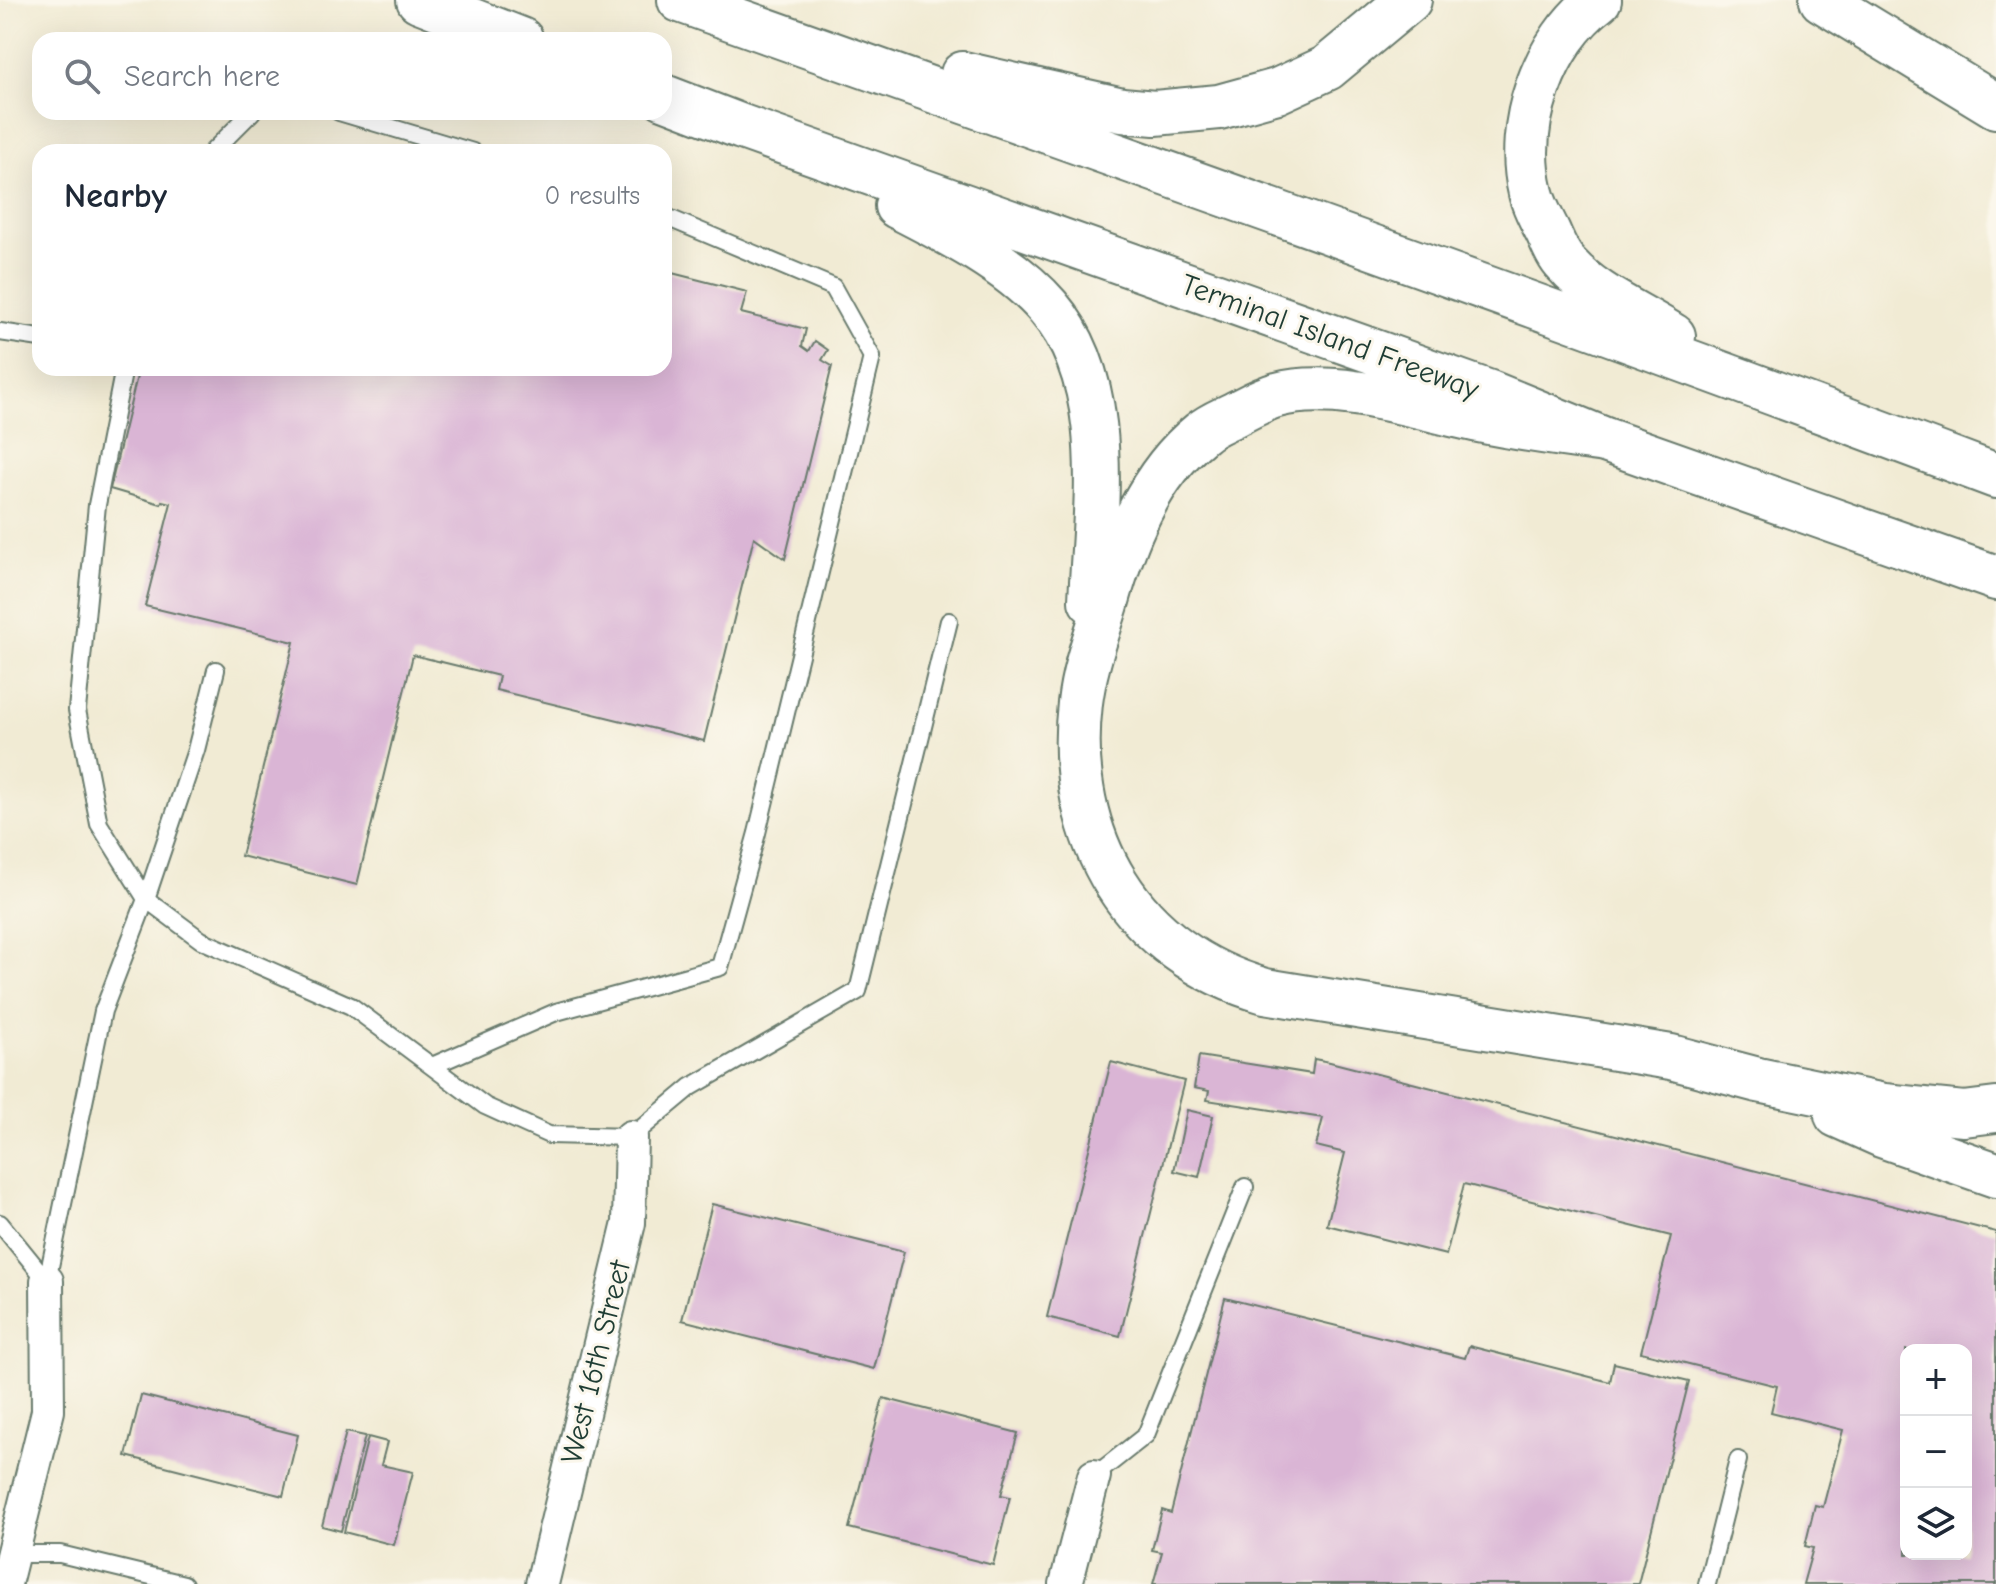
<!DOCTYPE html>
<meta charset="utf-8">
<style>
:root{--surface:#fff;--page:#f6f6f7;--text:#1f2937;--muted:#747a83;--line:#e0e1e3}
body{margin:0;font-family:"Comic Neue",sans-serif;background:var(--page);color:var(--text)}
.controls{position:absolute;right:24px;bottom:24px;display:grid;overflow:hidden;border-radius:16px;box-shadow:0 8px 32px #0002}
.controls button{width:72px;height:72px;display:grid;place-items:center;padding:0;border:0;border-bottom:2px solid var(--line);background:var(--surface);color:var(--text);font:40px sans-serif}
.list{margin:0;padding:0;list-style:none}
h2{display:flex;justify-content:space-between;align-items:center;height:104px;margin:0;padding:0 32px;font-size:34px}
h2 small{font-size:26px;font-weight:400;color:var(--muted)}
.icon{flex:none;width:44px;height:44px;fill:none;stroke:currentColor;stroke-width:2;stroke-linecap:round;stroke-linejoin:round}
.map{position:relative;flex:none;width:1996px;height:1584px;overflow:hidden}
.search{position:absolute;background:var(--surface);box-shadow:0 8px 32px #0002;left:32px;top:32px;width:640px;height:88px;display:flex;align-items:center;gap:20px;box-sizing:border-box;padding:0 28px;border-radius:24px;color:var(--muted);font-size:30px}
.panel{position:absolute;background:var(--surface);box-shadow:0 8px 32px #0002;left:32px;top:144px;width:640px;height:232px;border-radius:24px}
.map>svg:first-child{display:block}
.building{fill:#dab5d5;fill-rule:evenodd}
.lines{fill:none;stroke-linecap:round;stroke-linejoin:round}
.service-casing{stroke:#687a6c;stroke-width:20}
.minor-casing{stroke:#687a6c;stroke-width:36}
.motorway-casing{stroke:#687a6c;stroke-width:48}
.service{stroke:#fff;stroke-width:16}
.minor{stroke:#fff;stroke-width:32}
.motorway{stroke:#fff;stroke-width:44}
.labels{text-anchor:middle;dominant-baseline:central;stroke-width:6;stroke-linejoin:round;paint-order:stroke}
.street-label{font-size:30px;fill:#1f3d34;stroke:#fbf7ec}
</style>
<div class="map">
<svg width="1996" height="1584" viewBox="0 0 1996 1584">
<rect width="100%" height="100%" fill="#fbf7ec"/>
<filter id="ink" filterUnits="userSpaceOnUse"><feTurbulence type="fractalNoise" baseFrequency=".0125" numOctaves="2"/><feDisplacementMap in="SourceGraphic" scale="16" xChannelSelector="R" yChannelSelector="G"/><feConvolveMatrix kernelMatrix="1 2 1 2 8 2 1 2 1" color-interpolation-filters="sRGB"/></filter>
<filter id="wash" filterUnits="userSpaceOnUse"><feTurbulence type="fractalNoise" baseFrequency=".006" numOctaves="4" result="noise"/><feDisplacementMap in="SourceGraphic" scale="32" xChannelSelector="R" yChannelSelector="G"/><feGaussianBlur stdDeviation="1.8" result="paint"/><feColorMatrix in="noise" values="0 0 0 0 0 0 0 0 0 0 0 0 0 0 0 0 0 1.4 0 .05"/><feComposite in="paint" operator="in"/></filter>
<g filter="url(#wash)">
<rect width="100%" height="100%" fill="#f1ebd4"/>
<g id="blocks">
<path class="building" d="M664 271 747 292 741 313 806 329 802 346 809 351 815 341 828 350 822 360 832 366 785 559 754 537 704 741 496 690 499 676 413 655 357 885 241 856 294 642 145 606 171 503 162 501 161 504 110 489 139 368H664Z
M1199 1056 1312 1074 1314 1059 1330 1062 1996 1232V1584H1803L1813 1548 1805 1546 1815 1505 1823 1507 1843 1430 1771 1412 1777 1386 1641 1352 1671 1236 1464 1184 1446 1255 1327 1225 1345 1153 1316 1146 1323 1118 1207 1100 1209 1091 1194 1088ZM1906 1350H1966V1554H1906Z
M1111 1062 1184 1081 1120 1336 1047 1317Z
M1187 1110 1213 1116 1199 1177 1174 1171Z
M712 1204 904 1252 874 1369 682 1320Z
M1225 1298 1465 1358 1469 1346 1610 1382 1614 1363 1689 1381 1638 1584H1153L1162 1552 1152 1550 1162 1510 1171 1513Z
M141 1395 298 1435 283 1496 126 1456Z
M883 1398 1018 1433 1001 1495 1010 1497 993 1565 849 1528Z
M346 1432 365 1436 341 1531 322 1526Z
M368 1437 387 1442 381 1465 413 1472 394 1545 344 1532Z"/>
</g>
</g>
<g filter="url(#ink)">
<use href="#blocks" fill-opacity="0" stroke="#687a6c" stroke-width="2"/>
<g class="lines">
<defs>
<path id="service" d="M339 112 473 152
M212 152 252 112
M0 332 40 338
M124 368 97 505 77 710 99 824 146 899 201 940 351 1006 485 1106 549 1135 631 1137 691 1087 858 991 949 621
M432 1066 556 1012 720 967 757 833 872 357 833 287 664 216
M0 1223 47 1281
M47 1281 103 1011 146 899 196 750 216 670
M1094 1476 1146 1435 1245 1187
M12 1554H60L184 1584
M1707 1584 1738 1460"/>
<path id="minor" d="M5 1584 48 1411 47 1281
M542 1584 629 1223 631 1137
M1066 1584 1094 1476"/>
<path id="motorway" d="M419 0 521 40
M680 0C1119 157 1559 311 1996 476
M1599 0C1544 41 1514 125 1531 193 1534 206 1542 220 1548 232 1553 243 1558 256 1566 264 1594 296 1638 313 1673 336
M1822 0 1996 106
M963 74 1122 110 1155 113 1219 107 1277 91 1327 68 1409 0
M664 97 742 127 1490 393 1605 440 1996 578
M897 206C948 232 1011 264 1048 307 1115 385 1095 507 1091 601
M1605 440C1563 434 1521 429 1479 420 1419 408 1338 379 1277 395 1262 399 1247 408 1233 415 1223 420 1210 425 1201 433 1148 476 1124 540 1106 604 1096 637 1084 669 1080 703 1064 839 1132 953 1265 991L1671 1057 1758 1080 1884 1106 1964 1114 1996 1110
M1837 1115 1882 1135 1996 1175"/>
</defs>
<use href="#service" class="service-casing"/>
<use href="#minor" class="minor-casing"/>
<use href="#motorway" class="motorway-casing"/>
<use href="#service" class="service"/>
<use href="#minor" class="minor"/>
<use href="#motorway" class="motorway"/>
</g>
</g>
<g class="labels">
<g class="street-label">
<text transform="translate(1330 337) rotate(20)">Terminal Island Freeway</text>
<text transform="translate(596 1362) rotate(-76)">West 16th Street</text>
</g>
</g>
</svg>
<div class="controls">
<button>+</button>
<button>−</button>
<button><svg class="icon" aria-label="layers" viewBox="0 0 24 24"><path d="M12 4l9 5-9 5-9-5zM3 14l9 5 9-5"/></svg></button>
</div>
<div class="search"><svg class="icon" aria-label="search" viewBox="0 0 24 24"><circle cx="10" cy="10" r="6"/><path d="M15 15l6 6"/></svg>Search here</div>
<section class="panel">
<h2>Nearby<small>0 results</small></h2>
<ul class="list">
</ul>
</section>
</div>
